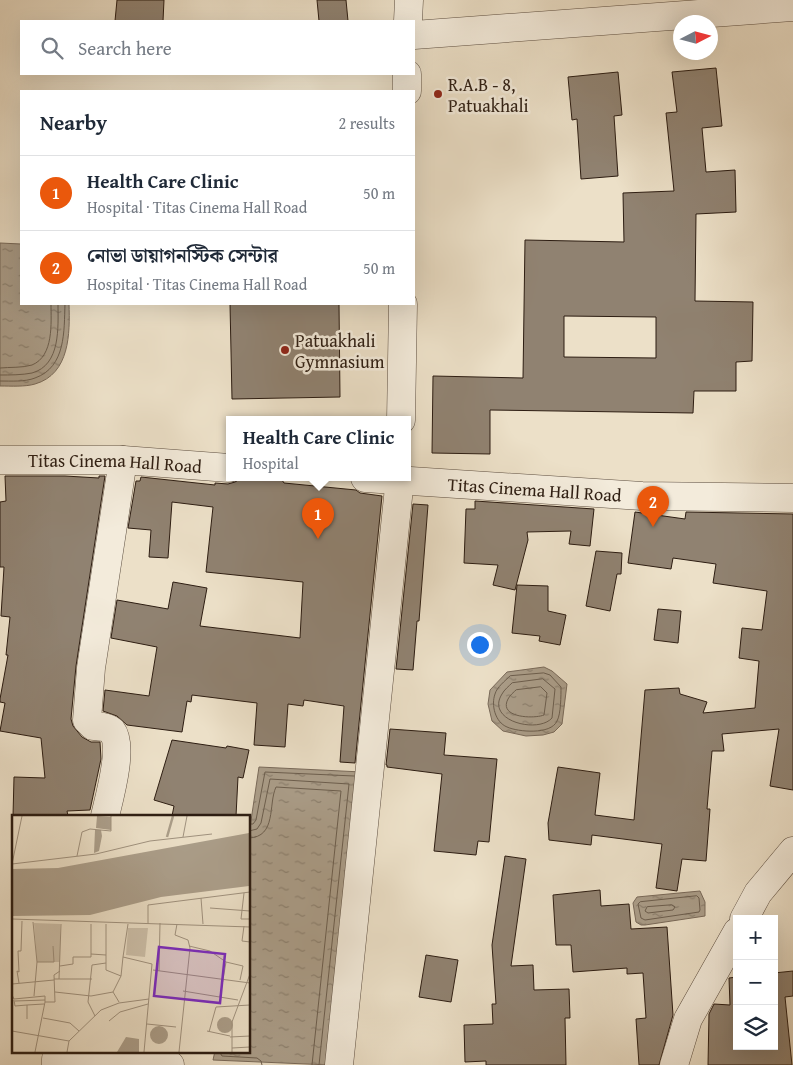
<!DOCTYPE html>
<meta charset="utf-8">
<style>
:root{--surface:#fff;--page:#f2f2f3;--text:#1f2937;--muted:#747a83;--line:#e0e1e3;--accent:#ea580c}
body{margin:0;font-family:"Gentium Book Plus","Noto Serif Bengali",serif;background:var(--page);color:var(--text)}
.controls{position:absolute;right:15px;bottom:15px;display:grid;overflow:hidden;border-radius:0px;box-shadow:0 5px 20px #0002}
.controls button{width:45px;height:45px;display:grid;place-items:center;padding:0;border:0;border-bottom:1px solid var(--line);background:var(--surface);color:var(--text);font:25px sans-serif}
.compass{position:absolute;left:673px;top:15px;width:45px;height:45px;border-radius:50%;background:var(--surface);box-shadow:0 5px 20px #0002;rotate:84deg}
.you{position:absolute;left:479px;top:644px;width:18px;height:18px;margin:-12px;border:4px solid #fff;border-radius:50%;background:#1a73e8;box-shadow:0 0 0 8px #1a73e833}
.badge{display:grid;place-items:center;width:32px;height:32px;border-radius:50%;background:var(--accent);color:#fff;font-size:16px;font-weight:700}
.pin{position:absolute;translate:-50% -41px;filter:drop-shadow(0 1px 2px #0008)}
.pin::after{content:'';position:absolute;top:26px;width:18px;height:15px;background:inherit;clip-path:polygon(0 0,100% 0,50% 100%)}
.popup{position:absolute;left:226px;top:416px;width:185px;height:65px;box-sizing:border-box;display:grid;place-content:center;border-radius:0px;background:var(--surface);filter:drop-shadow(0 1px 4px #0005);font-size:16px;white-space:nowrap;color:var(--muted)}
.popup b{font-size:19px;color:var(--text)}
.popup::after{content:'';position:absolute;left:50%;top:100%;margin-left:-10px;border:10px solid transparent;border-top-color:var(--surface)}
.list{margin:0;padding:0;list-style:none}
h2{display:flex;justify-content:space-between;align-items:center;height:65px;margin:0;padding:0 20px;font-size:21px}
h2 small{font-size:16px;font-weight:400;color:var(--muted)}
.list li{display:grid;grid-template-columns:32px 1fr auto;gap:15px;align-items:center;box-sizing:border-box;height:75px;padding:0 20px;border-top:1px solid var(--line)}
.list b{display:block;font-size:19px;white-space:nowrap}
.list p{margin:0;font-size:16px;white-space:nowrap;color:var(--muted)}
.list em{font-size:16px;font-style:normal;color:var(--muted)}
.icon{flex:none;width:28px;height:28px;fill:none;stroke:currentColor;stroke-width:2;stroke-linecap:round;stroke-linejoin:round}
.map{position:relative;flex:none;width:793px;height:1065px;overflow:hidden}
.search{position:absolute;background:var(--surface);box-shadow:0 5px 20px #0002;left:20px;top:20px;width:395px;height:55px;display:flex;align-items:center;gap:12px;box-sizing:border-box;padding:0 18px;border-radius:0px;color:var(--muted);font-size:19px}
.panel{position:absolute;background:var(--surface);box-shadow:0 5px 20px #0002;left:20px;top:90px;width:395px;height:215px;border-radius:0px}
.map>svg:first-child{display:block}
.water{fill:url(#water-ripples);stroke:#796a5a}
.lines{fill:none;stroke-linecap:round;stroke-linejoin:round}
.shore{stroke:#6c5e4e;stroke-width:1}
.building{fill:#908271;stroke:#2d1d12;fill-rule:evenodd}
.minor-casing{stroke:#5d4e40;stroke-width:29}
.minor{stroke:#f3ebdb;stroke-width:28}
.poi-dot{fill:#8f2418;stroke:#f3ebdb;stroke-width:2}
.labels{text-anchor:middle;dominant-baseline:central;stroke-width:5;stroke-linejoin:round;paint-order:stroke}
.poi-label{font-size:18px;fill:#2d1d12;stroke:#f3ebdb;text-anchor:start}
.street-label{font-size:18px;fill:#2d1d12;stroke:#f3ebdb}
.inset-river{fill:none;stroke:#ab9e8a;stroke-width:2.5}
.inset-road{fill:none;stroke:#a0927f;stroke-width:1}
.view{fill:#7b2cbf;fill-opacity:0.15;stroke:#7b2cbf;stroke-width:2.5}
.inset-edge{fill:none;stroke:#2d1d12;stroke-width:2.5}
</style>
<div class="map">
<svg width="793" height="1065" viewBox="0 0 793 1065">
<defs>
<pattern id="water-ripples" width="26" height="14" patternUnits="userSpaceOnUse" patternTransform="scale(1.25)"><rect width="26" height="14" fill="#ab9e8a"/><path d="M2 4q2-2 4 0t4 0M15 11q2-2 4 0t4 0" fill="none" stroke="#8c806f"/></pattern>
</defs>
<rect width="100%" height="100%" fill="#ece0c8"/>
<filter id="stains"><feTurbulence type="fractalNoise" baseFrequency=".004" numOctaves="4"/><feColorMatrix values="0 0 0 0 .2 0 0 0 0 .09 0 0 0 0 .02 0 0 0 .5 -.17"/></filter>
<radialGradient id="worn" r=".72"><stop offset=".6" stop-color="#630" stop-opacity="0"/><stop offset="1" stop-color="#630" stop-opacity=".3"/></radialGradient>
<path class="water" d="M0 243 21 244V304H69C70 333 70 374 35 384 25 387 11 386 0 386Z
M544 667 552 671 567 684 562 724 554 732 543 735 526 736 503 731 492 721 488 704 490 690 507 672Z
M259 767 362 772 330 1065 213 1060 215 1051H249V834Z
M700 891 705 902V916L645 925H641L636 922 633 903 637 897Z"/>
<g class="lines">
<path class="shore" d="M0 368C10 367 22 368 32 365 54 356 51 323 51 304
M0 375C10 375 22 375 32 373 61 365 58 327 58 304
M0 381C11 381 25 382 35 378 66 367 64 331 65 304
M544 673 550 675 561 687C561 695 561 714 557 721 551 735 518 732 507 727 495 722 491 705 495 694 497 687 505 681 510 676Z
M543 679 555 689 552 718C538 734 485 721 502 694 504 690 509 686 512 683Z
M541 687 547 693 544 715C534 719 498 718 508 699 510 695 514 692 516 690Z
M249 824H253L256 820 265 772 354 776
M249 831 257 829 261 823 270 779 349 784 319 1065
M249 838C277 837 268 804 276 787L341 791 312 1065
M697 896 699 898 700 910 699 912 645 920 641 918 638 904 640 902Z
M672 905 675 907 673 910 648 913 645 911 647 907Z
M219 1051 222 1056 257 1058 261 1061 262 1065"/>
</g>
<path class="building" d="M117 0H164L163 21H115Z
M317 0H346L348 21H319Z
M716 68 722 126 702 128 706 172 735 170 736 212 696 214 695 301 753 302 752 361 736 362V391H694L693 413 490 410V454L432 453 433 376 523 378 525 240 624 242 623 193 674 191 666 113 677 112 672 72ZM564 316 656 317V358L564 357Z
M618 72 622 115 614 116 618 176 581 179 577 119 572 120 568 77Z
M230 304H339L340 397 232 399Z
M5 476H65L99 478V476H105L76 666 71 719 73 726 82 737 91 742H100L101 759 90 810 67 811 68 816H13L14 777 45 778 41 738 0 731 5 703 0 702V699L8 655H6L10 617 1 616 4 567H0V502L6 501Z
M141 477 215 485V483L228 484 235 482 240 479 282 480 284 483 356 490 360 493 382 496 355 763 340 762 344 706 304 700 303 706 288 704 285 747 254 745 257 703 192 695 191 702 187 701 182 732 127 725 117 716 103 711 105 690 149 696 157 647 111 638 117 600 168 609 173 582 207 588 200 626 300 638 303 582 206 572 213 507 172 502 168 558 149 557 151 530 128 528 136 481H140Z
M475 501 594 509 590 546 569 544 571 531 527 532 528 540 515 590 493 585 498 565 464 563 466 509H475Z
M413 504 428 505 419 621H417L413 670 396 669Z
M635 512 685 519 686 512 793 514V790L770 786 779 729 722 734 724 751H712L707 809H710L706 861 682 859 677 891 656 888 662 844 592 835 591 845 549 840 548 823 558 767 600 773 595 815 634 820 645 690 679 688 680 694 707 702 703 713 755 708 759 661 739 658 742 628 762 630 767 591 713 583 716 564 673 558 671 569 628 563Z
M596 551 622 553 621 574H617L610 611 586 606Z
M517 585 548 586V611L566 615 560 645 539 641 540 636 512 633Z
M658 609 681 611 678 643 654 640Z
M390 729 446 733 444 755 497 759 489 842 478 841 476 855 434 851 442 774 387 767V765H386Z
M172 740 226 748 227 746 249 750 243 778 238 777 236 816H172L174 806 154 800Z
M505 856 526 859 511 966 533 965 534 990 569 989 570 1018H565L566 1065H486V1061L465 1062 464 1025 493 1024 492 1004H496L492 945Z
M600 890 601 906 629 904 631 929 667 927 673 1015 659 1065H639L636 1019 646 1018 643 973 627 974V968L573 972 571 945H556L553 895Z
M426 955 458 960 451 1002 419 997Z
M793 971V996L785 997 792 1065H708L709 1014 714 1004 730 1005 729 978 737 977V1046H774V973Z"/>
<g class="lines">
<defs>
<g id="minor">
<path d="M408 21 409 0"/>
<path d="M414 35 793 7"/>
<path d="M407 91V74"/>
<path d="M401 420 403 304"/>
<path id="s1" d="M0 460H123L229 468"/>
<path id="s2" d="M365 478 642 496 793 498"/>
<path d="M105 816C109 799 124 746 112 731 107 726 99 727 93 726L87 720 91 668 123 460"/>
<path d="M744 919 758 893 793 851"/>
<path d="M90 1061 170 1065"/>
<path d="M56 1065V1059L90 1061 91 1051"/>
<path d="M339 1065 400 478"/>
<path d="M674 1065 688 1019 737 932"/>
</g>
</defs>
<use href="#minor" class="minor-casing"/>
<use href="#minor" class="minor"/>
</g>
<g class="poi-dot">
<circle cx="438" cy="94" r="5"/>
<circle cx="285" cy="350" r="5"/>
</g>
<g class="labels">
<g class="poi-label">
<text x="448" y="84">R.A.B - 8,<tspan x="448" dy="21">Patuakhali</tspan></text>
<text x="295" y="340">Patuakhali<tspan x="295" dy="21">Gymnasium</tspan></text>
</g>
<g class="street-label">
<text stroke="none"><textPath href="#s1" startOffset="115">Titas Cinema Hall Road</textPath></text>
<text stroke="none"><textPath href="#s2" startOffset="170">Titas Cinema Hall Road</textPath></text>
</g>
</g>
<g transform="translate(12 815)">
<rect width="238" height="238" fill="#ece0c8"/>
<path d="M22 108 48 109V147H25Z" fill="#ccbfa9"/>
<path d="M116 113H136L133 142 114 140Z" fill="#ccbfa9"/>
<path d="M85 1 99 2V15L84 13ZM83 15H89L90 21 87 36 82 38ZM237 18V71L149 82 78 100 0 101V54L46 53ZM205 210a8 8 0 1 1 16 0a8 8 0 1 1-16 0ZM138 220a9 9 0 1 1 18 0a9 9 0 1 1-18 0ZM114 222 127 224V237H105Z" fill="#ab9e8a"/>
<path class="inset-river" d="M155 22 161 1"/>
<path class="inset-road" d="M171 22 175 1M65 41 70 17 78 14 99 16V1M0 49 84 39 138 26 200 19M0 49 10 1M232 78 229 104H238M189 83 191 109M198 93 238 96M0 104 238 112M21 107 25 147 22 181M94 109V155L109 161 101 177 107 187M116 109 111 142 140 149 132 237M136 109V90L238 77M165 109 163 120 176 125 178 133 167 237M232 111 230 126 238 127M177 131 198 136 214 147 208 182M79 139 94 140M25 147H42L41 131M214 147 231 151 228 165M48 151 61 149V142H79V109M141 155 238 168M147 156 148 108M109 161 111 142M42 164H80M47 164 49 109M7 168 5 156 7 157 6 136H9L10 106M0 169 42 165M171 176 226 185M43 177 79 181 101 177M0 180 2 184 33 181V187H43L42 160 48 156M2 185 3 191 15 190M3 186 33 185M83 201 76 187 80 150 94 148M31 203 58 208 67 216M15 204V190L32 189M97 206 108 197 136 189M135 209 164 212M0 216 57 226M195 216 218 221M197 217 204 192 238 190M218 222 238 221M220 233 238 232M23 237 33 187M55 237 57 226 89 195 107 188 137 184M220 237V207L238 159"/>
<path class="view" d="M147 132 213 139 208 188 142 181Z"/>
<rect width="238" height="238" class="inset-edge"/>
</g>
<rect width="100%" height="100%" filter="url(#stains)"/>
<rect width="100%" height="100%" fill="url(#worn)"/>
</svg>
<div class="controls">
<button>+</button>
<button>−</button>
<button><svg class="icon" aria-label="layers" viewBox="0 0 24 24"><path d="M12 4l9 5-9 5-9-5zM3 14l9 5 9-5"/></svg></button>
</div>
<svg class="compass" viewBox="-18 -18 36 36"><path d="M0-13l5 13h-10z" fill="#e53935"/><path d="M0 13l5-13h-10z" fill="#747a83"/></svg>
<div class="you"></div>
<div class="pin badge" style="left:318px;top:539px">1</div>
<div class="popup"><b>Health Care Clinic</b>Hospital</div>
<div class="pin badge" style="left:653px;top:527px">2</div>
<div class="search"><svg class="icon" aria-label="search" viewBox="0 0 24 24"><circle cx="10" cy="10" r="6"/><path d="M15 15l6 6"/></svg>Search here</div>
<section class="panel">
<h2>Nearby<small>2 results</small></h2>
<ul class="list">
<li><span class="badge">1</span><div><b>Health Care Clinic</b><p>Hospital · Titas Cinema Hall Road</p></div><em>50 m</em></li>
<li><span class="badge">2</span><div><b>নোভা ডায়াগনস্টিক সেন্টার</b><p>Hospital · Titas Cinema Hall Road</p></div><em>50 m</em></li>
</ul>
</section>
</div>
